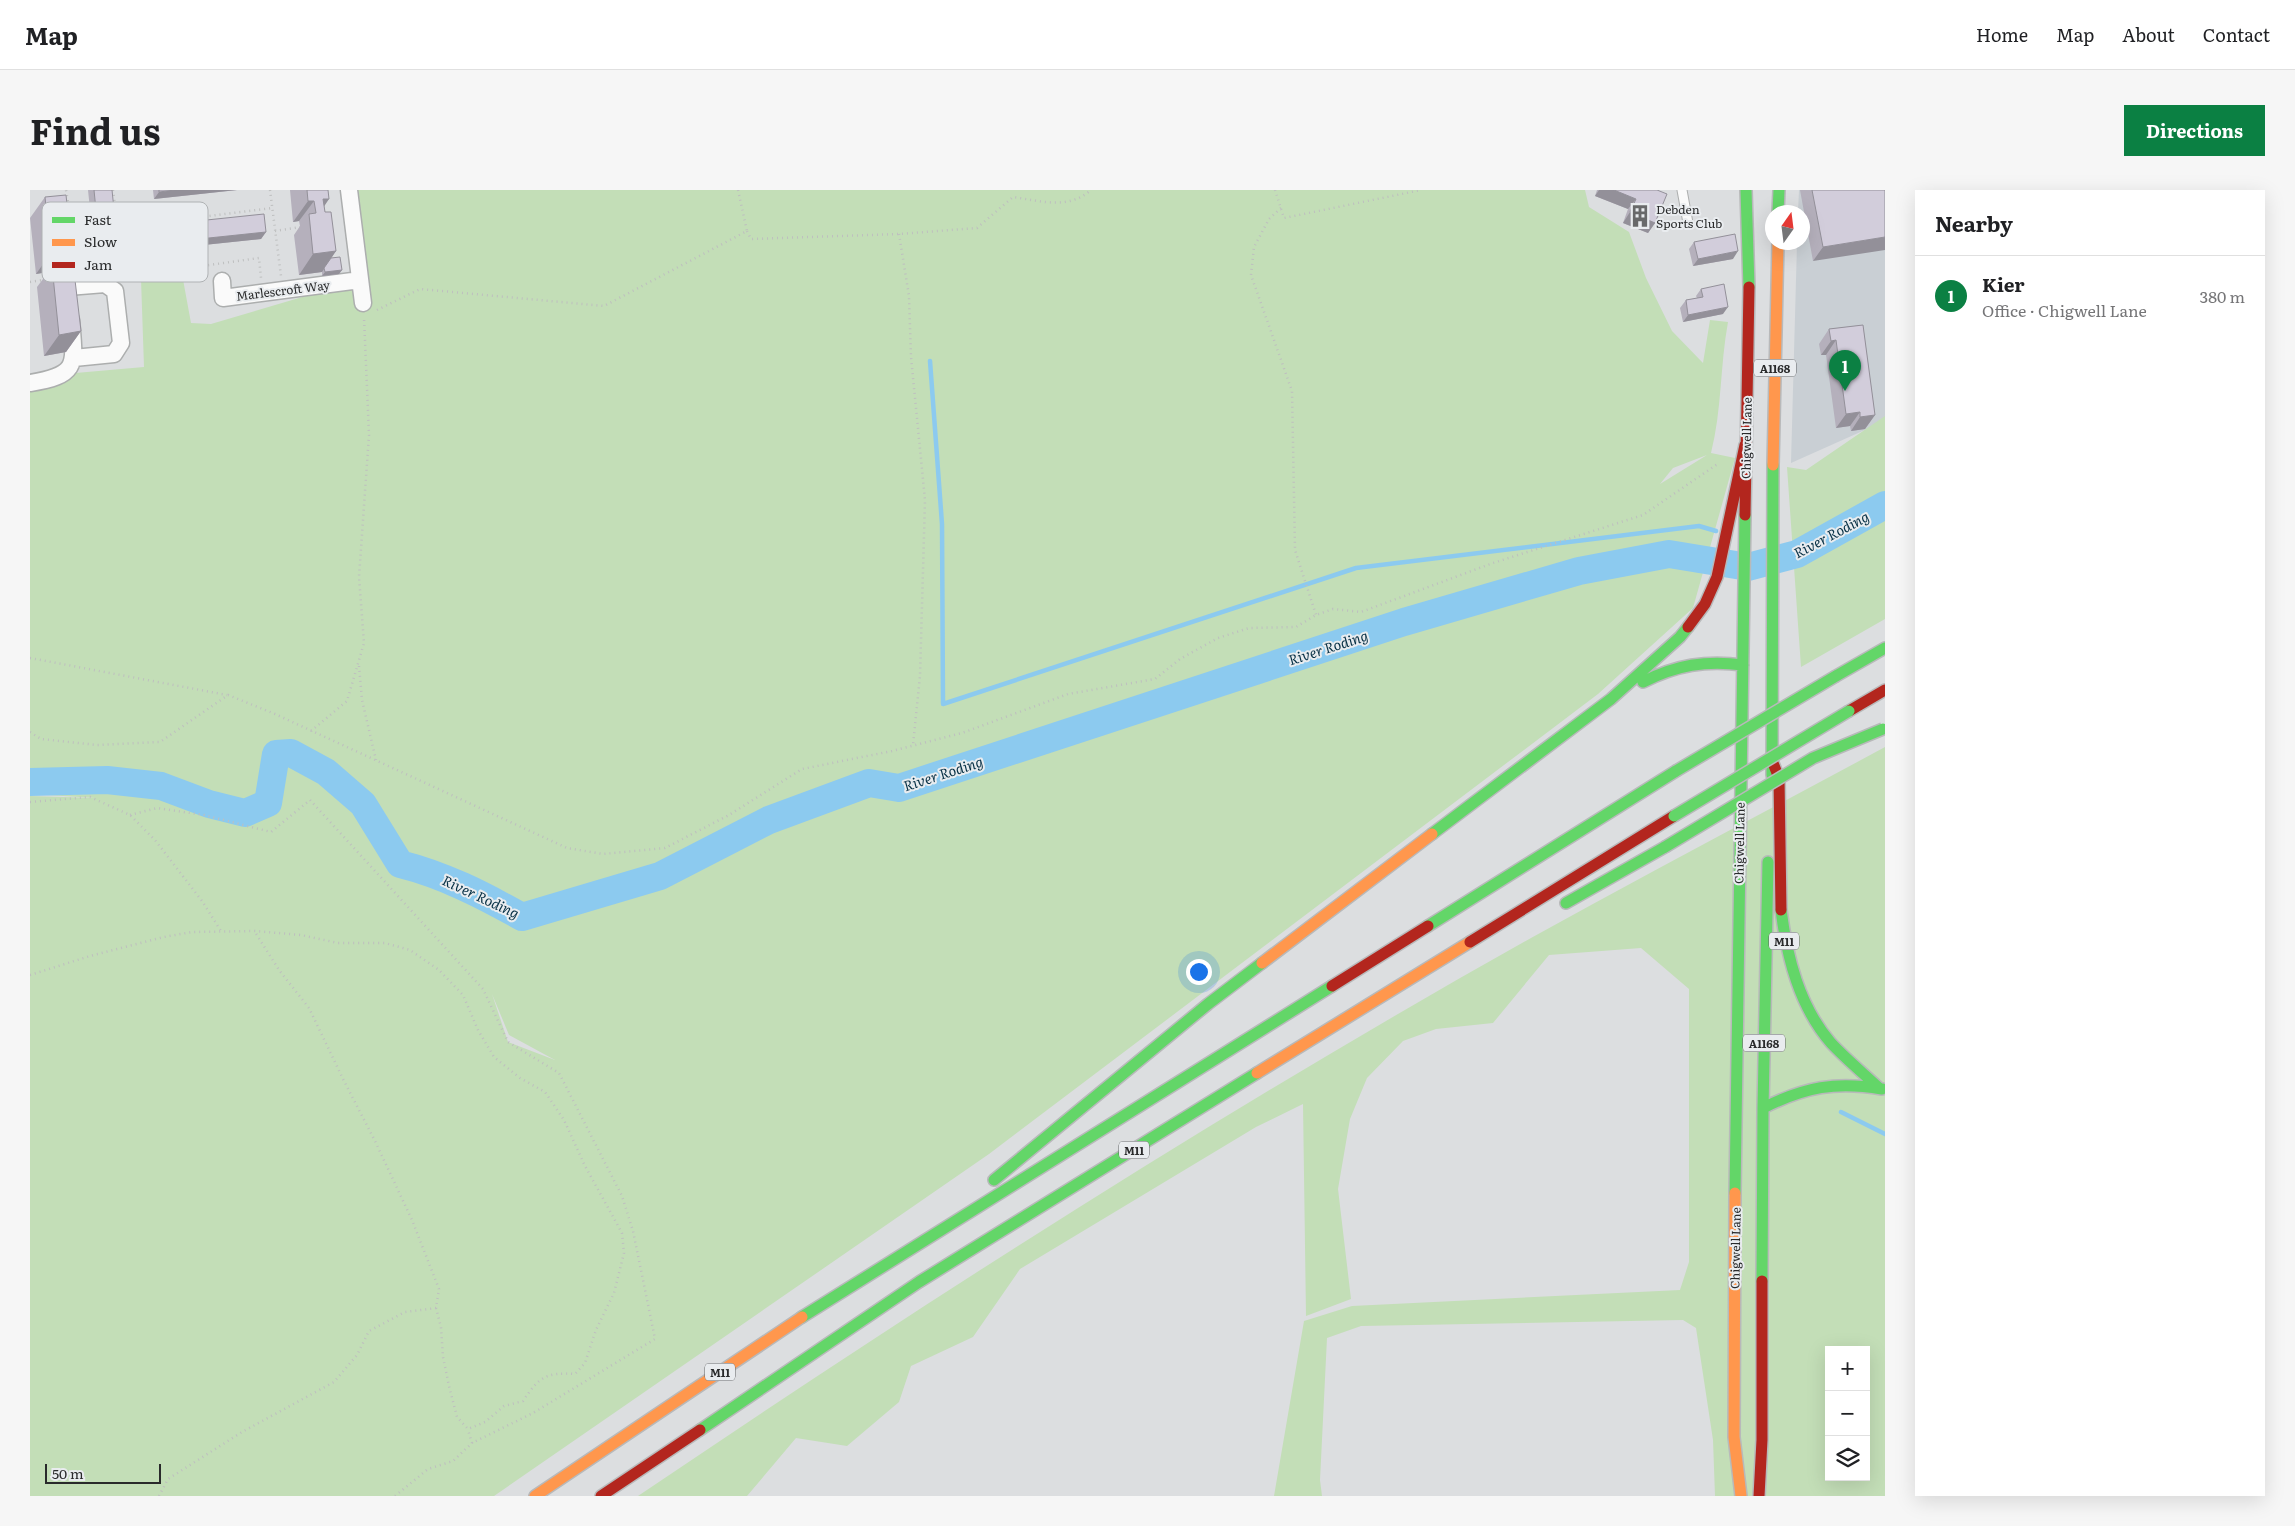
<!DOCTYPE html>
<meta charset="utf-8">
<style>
:root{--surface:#fff;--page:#f6f6f6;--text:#202124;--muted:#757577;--line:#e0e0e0;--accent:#0b8043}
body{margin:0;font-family:Literata,serif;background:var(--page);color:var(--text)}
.controls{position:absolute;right:15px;bottom:15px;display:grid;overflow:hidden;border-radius:0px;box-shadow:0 5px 20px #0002}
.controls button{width:45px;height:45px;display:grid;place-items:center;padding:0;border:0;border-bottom:1px solid var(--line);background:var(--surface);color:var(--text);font:25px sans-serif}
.compass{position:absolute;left:1735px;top:15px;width:45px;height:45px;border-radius:50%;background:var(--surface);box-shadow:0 5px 20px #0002;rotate:14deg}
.scale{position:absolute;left:15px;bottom:12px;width:116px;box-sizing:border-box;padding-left:5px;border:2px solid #292a2b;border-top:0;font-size:14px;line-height:18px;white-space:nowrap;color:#292a2b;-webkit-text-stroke:4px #e9ecef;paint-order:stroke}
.you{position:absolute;left:1168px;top:781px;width:18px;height:18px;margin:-12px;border:4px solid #fff;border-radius:50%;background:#1a73e8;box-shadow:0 0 0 8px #1a73e833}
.badge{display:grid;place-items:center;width:32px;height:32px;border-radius:50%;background:var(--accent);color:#fff;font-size:16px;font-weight:700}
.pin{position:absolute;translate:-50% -41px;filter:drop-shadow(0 1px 2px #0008)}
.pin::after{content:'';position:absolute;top:26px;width:18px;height:15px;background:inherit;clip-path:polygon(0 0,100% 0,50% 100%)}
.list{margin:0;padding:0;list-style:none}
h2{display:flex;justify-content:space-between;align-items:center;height:65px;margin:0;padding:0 20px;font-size:21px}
h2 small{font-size:16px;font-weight:400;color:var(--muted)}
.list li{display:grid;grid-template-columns:32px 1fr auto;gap:15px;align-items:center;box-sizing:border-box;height:80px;padding:0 20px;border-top:1px solid var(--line)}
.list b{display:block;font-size:19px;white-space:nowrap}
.list p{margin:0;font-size:16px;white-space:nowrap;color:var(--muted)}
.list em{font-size:16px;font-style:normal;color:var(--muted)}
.icon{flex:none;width:28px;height:28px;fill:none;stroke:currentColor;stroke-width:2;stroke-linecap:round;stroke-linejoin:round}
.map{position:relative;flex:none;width:1855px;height:1306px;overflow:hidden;border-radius:0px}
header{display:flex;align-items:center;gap:30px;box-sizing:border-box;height:70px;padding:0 25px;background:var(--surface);border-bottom:1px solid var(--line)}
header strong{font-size:24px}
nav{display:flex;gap:28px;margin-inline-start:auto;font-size:18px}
.intro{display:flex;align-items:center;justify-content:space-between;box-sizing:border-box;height:120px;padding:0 30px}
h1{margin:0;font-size:35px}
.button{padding:12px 22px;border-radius:0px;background:var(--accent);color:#fff;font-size:18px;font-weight:700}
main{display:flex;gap:30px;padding:0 30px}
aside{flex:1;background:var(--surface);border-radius:0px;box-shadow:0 5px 20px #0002}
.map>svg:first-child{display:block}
.built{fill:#c9cfd4}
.green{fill:#c3deb7;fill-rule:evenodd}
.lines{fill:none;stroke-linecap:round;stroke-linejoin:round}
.stream{stroke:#8ccaef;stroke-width:4.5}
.river{stroke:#8ccaef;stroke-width:28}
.lane-casing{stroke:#acaeae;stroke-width:11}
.street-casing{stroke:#acaeae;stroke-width:19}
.fast-casing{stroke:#b8b9ba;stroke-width:14}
.slow-casing{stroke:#b8b9ba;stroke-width:14}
.jam-casing{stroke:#b8b9ba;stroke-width:14}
.path{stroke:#bebfbf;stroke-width:2.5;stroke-dasharray:1 4;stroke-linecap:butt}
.lane{stroke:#fafafa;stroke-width:9}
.street{stroke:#fafafa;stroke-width:16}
.fast{stroke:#63d668;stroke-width:11}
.slow{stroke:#ff974d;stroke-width:11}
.jam{stroke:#b3261e;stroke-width:11}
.fast-bridge-casing{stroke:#b8b9ba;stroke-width:14;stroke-linecap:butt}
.fast-bridge{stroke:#63d668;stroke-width:11}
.wall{fill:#b5b0bc}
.shaded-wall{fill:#939099}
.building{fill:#d2cddb;stroke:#939099}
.labels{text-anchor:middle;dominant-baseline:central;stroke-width:4;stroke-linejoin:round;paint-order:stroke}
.shield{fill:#e9ecef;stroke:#636466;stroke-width:1}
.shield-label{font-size:11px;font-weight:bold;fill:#292a2b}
.poi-label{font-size:12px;fill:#292a2b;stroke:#e9ecef;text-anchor:start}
.street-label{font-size:12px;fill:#292a2b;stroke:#e9ecef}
.water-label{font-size:14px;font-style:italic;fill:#062f44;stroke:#e9ecef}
.key{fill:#e9ecef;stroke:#afb2b4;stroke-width:1}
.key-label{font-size:14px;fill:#292a2b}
</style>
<header>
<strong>Map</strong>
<nav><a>Home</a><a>Map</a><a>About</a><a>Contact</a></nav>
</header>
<div class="intro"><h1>Find us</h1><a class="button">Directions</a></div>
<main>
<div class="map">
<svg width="1855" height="1306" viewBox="0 0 1855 1306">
<rect width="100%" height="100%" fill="#dcdee0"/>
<path class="built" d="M1769 0H1855V231L1761 273 1767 53 1772 52V22H1768Z"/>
<path class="green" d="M319 0H1555L1559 17 1599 42 1616 88 1642 141 1673 173 1680 130 1698 132C1690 175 1692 220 1681 263L1705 268 1663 418 1568 504 959 964 464 1306H0V606L66 608 0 604V187L114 177 111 89 152 84 161 133 181 134 330 90ZM1677 265 1630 294 1643 278ZM462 804 479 845 525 870 478 852Z
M1855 226V429L1771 477 1757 277 1776 280Z
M1855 557V1306H1685L1683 1250 1666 1138 1653 1130 1331 1136 1297 1148 1290 1290 1292 1306H1244L1274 1131 1322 1116 1650 1100 1659 1072V799L1611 758 1519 765 1463 833 1406 839 1373 851 1337 888 1320 929 1308 999 1321 1109 1276 1126 1273 914 1226 937 990 1079 943 1147 881 1176 869 1212 817 1256 766 1248 717 1306H608C899 1109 1194 920 1501 748 1618 683 1737 621 1855 557ZM1799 1160H1836V1287H1799Z"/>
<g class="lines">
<path class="stream" d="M900 171 912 334 913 514 1326 378 1669 336 1686 341
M1751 360 1767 364
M1811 922 1855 944"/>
<path class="river" d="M0 592 77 590 131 596 179 614 215 623 238 613 246 564 261 563 296 582 333 614 370 674C414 685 453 705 492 727L630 686 739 630 839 593 869 598 1374 432 1549 381 1639 364 1718 377 1767 364 1855 315"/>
<defs>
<path id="lane" d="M1652 0 1658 33"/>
<path id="street" d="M319 0 333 113
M192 91 193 108 330 90
M38 97 75 94 85 101 91 153 84 164 44 168
M0 193C49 185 45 175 41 130"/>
<path id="fast" d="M1716 0 1719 97
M1748 22 1749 0
M1806 486 1855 458
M1613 492C1646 475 1676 470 1713 475
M1742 585 1743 275
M1402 644 1581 509 1650 447 1658 437
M1536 713 1635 657
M1751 720C1757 767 1769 816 1801 853 1816 869 1833 883 1849 898
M1398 736 1646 581
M1733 918C1775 897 1806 891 1852 899
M964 990 1178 814 1232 773
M1705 1003 1715 325
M1732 1091 1733 918 1738 672
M772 1127 1302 796
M670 1240 889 1092 1227 883"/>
<path id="slow" d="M1743 275 1748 52
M1232 773 1402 644
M1227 883 1440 752
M1705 1003 1704 1247 1711 1306
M505 1306 772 1127"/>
<path id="jam" d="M1715 325 1719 97
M1658 437 1675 414 1687 387 1715 255
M1819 521 1855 500
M1743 573 1749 588 1751 720
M1440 752 1644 626
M1302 796 1398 736
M571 1306 670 1240
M1729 1306 1732 1250V1091"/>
</defs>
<use href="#lane" class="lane-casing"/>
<use href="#street" class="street-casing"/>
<use href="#fast" class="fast-casing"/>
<use href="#slow" class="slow-casing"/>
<use href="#jam" class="jam-casing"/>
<path class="path" d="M83 0 93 77 89 85
M240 0 251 86
M1245 0 1254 28 1391 0
M36 18H39L36 0
M1251 18 1239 29 1224 57 1221 85 1262 201 1265 360 1286 425
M245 41 271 37
M717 41 721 49 869 44 947 38 983 7C1011 11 1038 20 1061 0
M869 44 879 106 881 167 895 310 890 486 883 555
M92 72 106 43 115 34 243 18
M94 87 229 68 231 88
M0 92 13 90
M347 120 390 99 574 116 717 41 708 0
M0 468 197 505
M329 476 332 510 346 570
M281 541 317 511 334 453 329 387 339 245 334 127
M0 542 11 549 67 555 130 552 198 505 245 524 537 658 573 664 635 658 699 625 772 579 862 561 932 543 1038 504 1125 489 1150 469 1188 448 1219 438 1266 437 1286 425 1303 419 1331 422 1463 373 1613 325 1689 273
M0 612 60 607 100 625 125 650 172 711 191 741
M100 625 127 618 174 625 241 642 280 610 453 799 478 852 529 883 592 1006 603 1041 625 1149 503 1223 442 1253
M0 785 60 766 134 747 162 742 225 741 271 745 308 753H355L380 760 409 780 433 805 448 840 464 867 490 888 515 902 534 930 555 976 592 1043 594 1063 584 1103 566 1140 555 1173 545 1184C516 1182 509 1187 493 1211L474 1216 455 1232 438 1239 427 1227 419 1196 413 1167 411 1137 406 1118
M129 1306 138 1289 212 1242 304 1192 327 1165 339 1141 375 1122 406 1118 409 1099 382 1030 345 951 313 889 279 818 249 780 225 742
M365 1306 398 1279 423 1271 442 1253 438 1240"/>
<use href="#lane" class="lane"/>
<use href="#street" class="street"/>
<use href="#fast" class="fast"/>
<use href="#slow" class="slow"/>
<use href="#jam" class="jam"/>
<defs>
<path id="fast-bridge" d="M1646 581 1806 486
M1644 626 1819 521
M1635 657 1783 568 1853 539"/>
</defs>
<use href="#fast-bridge" class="fast-bridge-casing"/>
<use href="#fast-bridge" class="fast-bridge"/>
</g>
<path class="wall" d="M58 0H82L83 65 65 67Z
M123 0H207L124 9Z
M260 0H298L294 16 295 22 306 61 301 68 312 80 309 84 292 86V82L269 85 264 45 270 36 269 31 263 32Z
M1567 0H1627L1625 33 1618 43 1593 33 1598 19 1565 6Z
M1770 0H1855L1783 71Z
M15 7 42 60 36 69V74L51 141 36 162 14 166 7 97 13 89 12 83 6 84 0 28Z
M129 35 236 42 231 49 126 60 124 43Z
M1664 52 1703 69 1663 76 1659 59Z
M1671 99 1693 124 1653 132 1650 118 1656 110 1667 108 1666 106Z
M1833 135 1845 225 1835 239 1821 241 1820 236 1806 238 1796 165H1791L1789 154 1799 139Z"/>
<path class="shaded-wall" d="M145 0H207L124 9 129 2Z
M1569 0H1584L1606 9 1598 19 1565 6Z
M293 9H299L285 30 286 23Z
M278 11H284L269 31 263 32Z
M1600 22 1625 33 1618 43 1593 33Z
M236 42 231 49 126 60 131 53Z
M1855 47V60L1783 71 1793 57Z
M88 58 83 65 65 67 70 60Z
M42 60 27 81 28 75 35 61Z
M306 61 292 82 269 85 283 64Z
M1708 61 1703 69 1663 76 1668 69Z
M27 62 12 83 6 84 21 63Z
M312 80 309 84 292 86 295 82Z
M1698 117 1693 124 1653 132 1658 125Z
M51 141 36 162 14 166 29 145Z
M1806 150 1796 165H1791L1801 151Z
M1830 222 1820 236 1806 238 1816 224Z
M1845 225 1835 239 1821 241 1830 227Z"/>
<path class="building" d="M64 0H82L88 58 70 60Z
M129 0H145L129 2Z
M277 0H298L299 9H293L295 22H301L306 61 283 64 279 24 286 23 284 11H278Z
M1584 0H1627L1637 4 1625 33 1600 22 1606 9Z
M1782 0H1855V47L1793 57Z
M36 5 42 60 35 61 36 74 43 73 51 141 29 145 22 76 28 75 27 62 21 63 15 7Z
M234 24 236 42 131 53 129 35Z
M1705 44 1708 61 1668 69 1664 52Z
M310 67 312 80 295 82 294 78 301 68Z
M1694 94 1698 117 1658 125 1656 110 1673 107 1671 99Z
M1833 135 1845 225 1830 227V222L1816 224 1806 150 1801 151 1799 139Z"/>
<defs>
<symbol id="building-bare" viewBox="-9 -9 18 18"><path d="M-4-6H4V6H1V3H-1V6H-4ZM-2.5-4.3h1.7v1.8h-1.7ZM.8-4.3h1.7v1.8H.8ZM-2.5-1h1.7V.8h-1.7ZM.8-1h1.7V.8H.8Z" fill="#68696a" stroke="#e9ecef" stroke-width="2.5" paint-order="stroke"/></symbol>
</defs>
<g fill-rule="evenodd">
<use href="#building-bare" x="1594" y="10" width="32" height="32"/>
</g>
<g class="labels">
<g class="shield">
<rect x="1724" y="169.5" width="42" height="17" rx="4"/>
<rect x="1739" y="742.5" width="30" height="17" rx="4"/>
<rect x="1713" y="844.5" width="42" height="17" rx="4"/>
<rect x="1089" y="951.5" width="30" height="17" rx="4"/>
<rect x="675" y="1173.5" width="30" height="17" rx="4"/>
</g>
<g class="shield-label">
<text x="1745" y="178">A1168</text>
<text x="1754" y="751">M11</text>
<text x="1734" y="853">A1168</text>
<text x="1104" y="960">M11</text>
<text x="690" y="1182">M11</text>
</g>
<g class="poi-label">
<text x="1626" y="19">Debden<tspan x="1626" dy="14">Sports Club</tspan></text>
</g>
<g class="street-label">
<text transform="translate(253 100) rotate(-7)">Marlescroft Way</text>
<text transform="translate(1716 248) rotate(-89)">Chigwell Lane</text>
<text transform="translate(1709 653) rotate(-89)">Chigwell Lane</text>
<text transform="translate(1705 1058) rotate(-89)">Chigwell Lane</text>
</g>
<g class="water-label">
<text transform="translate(1801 344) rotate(-28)">River Roding</text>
<text transform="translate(1298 457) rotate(-18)">River Roding</text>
<text transform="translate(913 583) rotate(-18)">River Roding</text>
<text transform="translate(451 706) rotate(25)">River Roding</text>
</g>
</g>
<rect x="12" y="12" width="166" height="80" rx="8" class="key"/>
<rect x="22" y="27" width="23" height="6" fill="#63d668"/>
<rect x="22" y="49" width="23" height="7" fill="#ff974d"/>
<rect x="22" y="72" width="23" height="6" fill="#b3261e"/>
<g class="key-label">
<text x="54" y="35">Fast</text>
<text x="54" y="57">Slow</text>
<text x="54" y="80">Jam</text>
</g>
</svg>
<div class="controls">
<button>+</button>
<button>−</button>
<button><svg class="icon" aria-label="layers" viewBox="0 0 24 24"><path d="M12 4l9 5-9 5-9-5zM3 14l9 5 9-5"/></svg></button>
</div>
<svg class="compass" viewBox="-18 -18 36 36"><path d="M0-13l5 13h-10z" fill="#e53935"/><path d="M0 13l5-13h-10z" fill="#757577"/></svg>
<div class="scale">50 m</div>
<div class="you"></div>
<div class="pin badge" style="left:1815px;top:201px">1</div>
</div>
<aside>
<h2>Nearby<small></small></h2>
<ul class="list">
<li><span class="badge">1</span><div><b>Kier</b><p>Office · Chigwell Lane</p></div><em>380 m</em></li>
</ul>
</aside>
</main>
